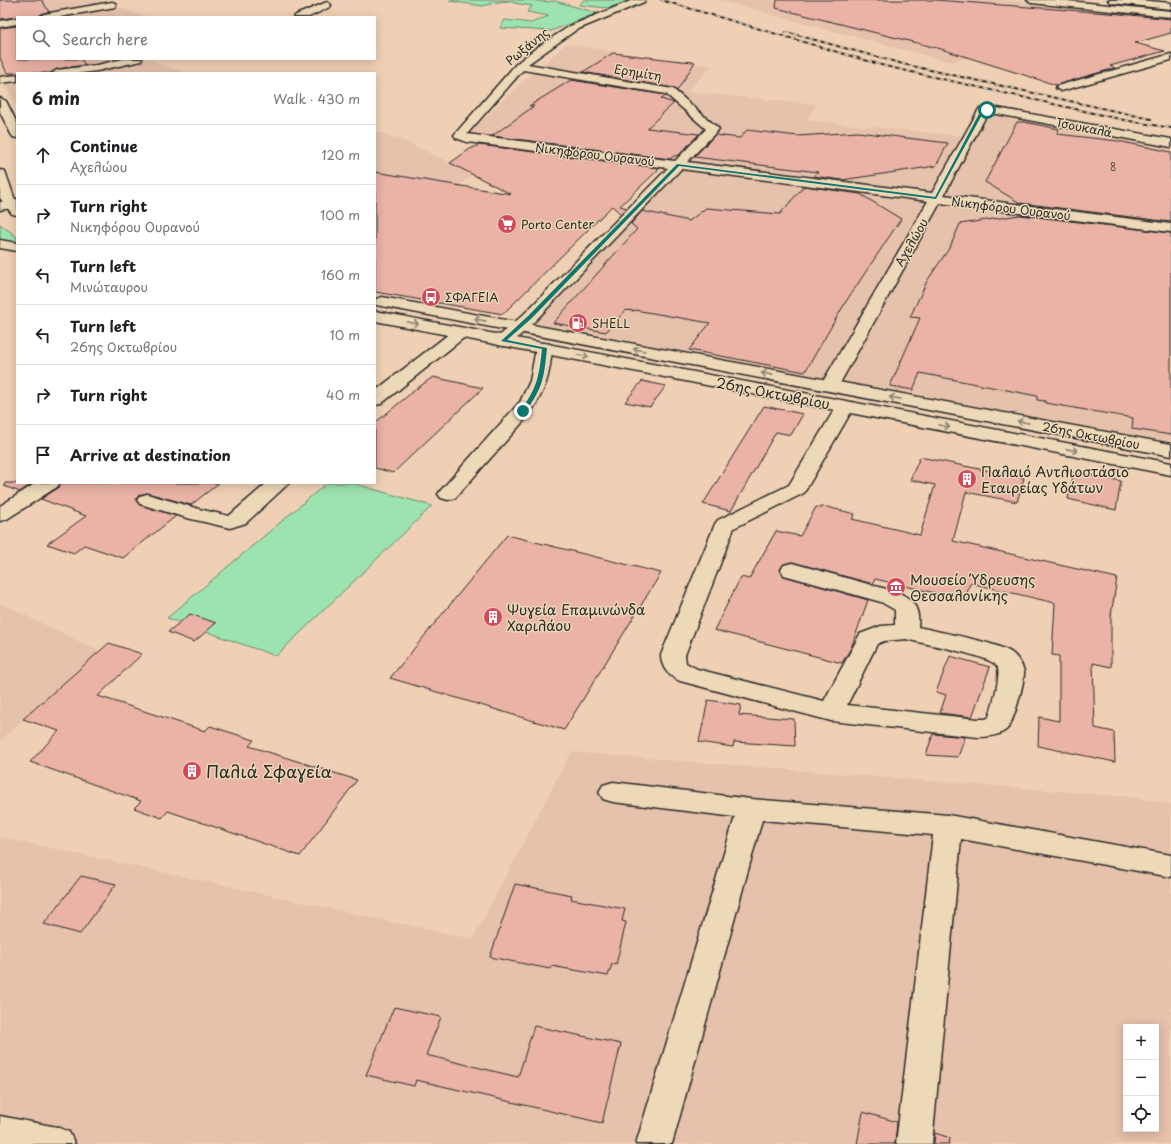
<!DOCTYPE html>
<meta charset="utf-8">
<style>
:root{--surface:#fff;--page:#f2f2f2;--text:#202124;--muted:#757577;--line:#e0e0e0}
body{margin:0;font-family:"Playpen Sans",sans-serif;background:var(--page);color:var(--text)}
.controls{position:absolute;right:12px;bottom:12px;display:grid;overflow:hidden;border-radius:0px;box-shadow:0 2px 10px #0003}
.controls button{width:36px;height:36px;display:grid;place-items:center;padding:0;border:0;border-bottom:1px solid var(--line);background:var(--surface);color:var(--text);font:20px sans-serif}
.stop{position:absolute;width:12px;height:12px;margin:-9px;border:3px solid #0f766e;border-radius:50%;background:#fff}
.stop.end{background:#0f766e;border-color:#fff;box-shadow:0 1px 4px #0008}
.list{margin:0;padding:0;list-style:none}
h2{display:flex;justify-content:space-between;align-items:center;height:52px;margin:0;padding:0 16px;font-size:17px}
h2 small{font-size:13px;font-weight:400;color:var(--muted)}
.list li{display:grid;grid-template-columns:26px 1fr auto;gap:12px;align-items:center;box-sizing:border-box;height:60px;padding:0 16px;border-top:1px solid var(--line)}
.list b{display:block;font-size:15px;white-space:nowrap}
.list p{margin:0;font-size:13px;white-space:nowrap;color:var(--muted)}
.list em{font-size:13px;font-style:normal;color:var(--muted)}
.icon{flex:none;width:22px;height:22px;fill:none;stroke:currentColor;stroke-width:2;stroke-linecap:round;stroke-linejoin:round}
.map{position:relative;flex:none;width:1171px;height:1144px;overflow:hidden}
.search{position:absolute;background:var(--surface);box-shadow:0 2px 10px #0003;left:16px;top:16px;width:360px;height:44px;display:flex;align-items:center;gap:10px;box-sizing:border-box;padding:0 14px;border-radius:0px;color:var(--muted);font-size:15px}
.panel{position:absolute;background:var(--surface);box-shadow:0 2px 10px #0003;left:16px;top:72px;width:360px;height:412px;border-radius:0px}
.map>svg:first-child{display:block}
.built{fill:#e6c1ab;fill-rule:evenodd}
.green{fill:#9de3b0;stroke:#64876e}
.building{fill:#eab3a6;stroke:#2b2b2b}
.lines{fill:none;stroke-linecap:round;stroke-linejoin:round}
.minor-casing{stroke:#2b2b2b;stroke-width:3}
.major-casing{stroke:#2b2b2b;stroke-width:3}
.highway-casing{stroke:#2b2b2b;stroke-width:3}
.minor{fill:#edd8b7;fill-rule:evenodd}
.major{fill:#edd8b7;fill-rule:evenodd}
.highway{fill:#edd8b7;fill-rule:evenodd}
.rail-casing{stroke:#2b2b2b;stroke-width:2}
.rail{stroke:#edd8b7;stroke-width:1.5;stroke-dasharray:4;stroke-linecap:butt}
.oneway{stroke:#8c8271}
.route{fill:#0f766e}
.labels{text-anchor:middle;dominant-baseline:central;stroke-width:3;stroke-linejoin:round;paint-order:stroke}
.far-number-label{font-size:10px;fill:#5b4d4a}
.far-street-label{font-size:12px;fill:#2b2b2b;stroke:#edd8b7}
.far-poi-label{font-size:12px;fill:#2b2b2b;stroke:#edd8b7;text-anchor:start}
.street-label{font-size:14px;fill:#2b2b2b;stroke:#edd8b7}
.poi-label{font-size:14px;fill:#2b2b2b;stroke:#edd8b7;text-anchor:start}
.near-poi-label{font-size:17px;fill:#2b2b2b;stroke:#edd8b7;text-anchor:start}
</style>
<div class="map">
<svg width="1171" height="1144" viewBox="0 0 1171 1144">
<rect width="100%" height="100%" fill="#f0d0b4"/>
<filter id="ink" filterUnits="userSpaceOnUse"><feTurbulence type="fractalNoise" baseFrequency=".025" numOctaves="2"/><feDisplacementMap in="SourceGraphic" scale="8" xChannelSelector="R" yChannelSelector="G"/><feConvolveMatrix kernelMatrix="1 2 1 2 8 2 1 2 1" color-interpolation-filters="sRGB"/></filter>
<g filter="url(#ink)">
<path class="built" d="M0 0H101L145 17H17V59H147L187 73H17V107L0 80Z
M717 0H1001L1124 12 1122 23 1119 26 950 62Z
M566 44 712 66 686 92 817 104 806 120 962 136 930 192 468 134 510 93Z
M997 111 1171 143V442L532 324 678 165 936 198 981 112Z
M375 131 395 137 475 174 375 243Z
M0 603 101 652 0 741Z
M571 752 1131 797 1171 804V1144H0V837L473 939ZM1126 1027H1156V1129H1126Z"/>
<path class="green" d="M451 0H533L541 2 555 1 597 13 551 31 500 28 505 20 531 23 549 16 527 12 532 6 503 1 483 6 449 1Z
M584 0H635L607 8 579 5Z
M0 224 17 237V244L0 241Z
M327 483H352L432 506 276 656 167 618Z"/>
<path class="building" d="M0 0H42L49 12 43 13 38 17H17L0 19Z
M777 0H936L1120 14 1171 19V33L1135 43 1165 51 1110 66 1115 68 1056 85 941 49 776 8Z
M17 26V59H81L85 65 57 69 51 73H7L0 58V28Z
M613 53 681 61 695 62 677 91 673 88 583 72Z
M571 80 665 95 666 96 661 99 674 103 647 128 699 134 679 155 674 156 670 159 492 136 534 106H529Z
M1017 122H1024L1059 129 1057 134 1118 141 1171 152V222L1020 203 985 182Z
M747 130 798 136 858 132 948 143 936 166 842 180 813 176 818 172 694 157 715 135 740 138Z
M479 145 660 168 620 206 627 208 621 214 612 206 503 314 375 292V172L511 194 450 163 470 149Z
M804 186 860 194 901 219 845 303 805 372 689 350 710 323 635 310 634 311 626 310 606 332 553 323 637 229 631 224 642 211 689 221 706 208 780 214Z
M1020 215 1171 233V435L1132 429 1133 418 1045 403V401L1037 400V396L920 373 913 390 890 386 920 318 910 317 927 281 950 247 960 224Z
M433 377 483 388 393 473 375 468V423L416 389Z
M642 381 666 386 650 407 625 402Z
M764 406 803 414 791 435 776 432 731 511 703 504Z
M920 457 1024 478 1017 502 966 492 953 541 1117 578 1111 616V667L1093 663 1095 728 1114 732 1115 762 1038 746 1039 717 1059 721V656L1052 655 1055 603 970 583 965 600 875 579 873 584 792 562 784 564 780 569 784 576 868 600 851 648 842 663 714 630 741 577 749 579 776 531 800 536 816 507 822 508 823 506 855 514 852 519 920 535 935 485 910 480Z
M1074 472 1121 481 1116 510 1068 499Z
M5 483H33L20 492 4 486Z
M61 483H219L191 505 147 493 139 495 136 500 140 505 176 516 123 558 84 545 74 553 47 544 86 516 41 499 58 488Z
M507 535 661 573 564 730 390 678Z
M190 614 216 623 194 642 168 632Z
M109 643 142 654 98 696 205 731 210 726 254 740 249 746 357 780 300 856 168 811 162 818 134 808 141 801 30 762 59 731 23 719Z
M950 656 990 667 972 717 940 713 946 695 936 692Z
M708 700 741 705 739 715 794 719 795 746 734 742 733 747 699 742Z
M933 734 965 737 958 757 926 755Z
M81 876 116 884 80 934 44 924Z
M515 884 572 895 571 899 625 909 622 921 626 922 616 965 612 964 608 976 551 966 550 969 490 957Z
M394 1007 441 1017 426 1055 518 1077 534 1026 621 1044 602 1123 416 1080 414 1086 366 1075Z
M863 1112 897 1122 895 1144H857Z
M935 1133 950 1138 949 1144H934Z"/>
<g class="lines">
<defs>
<path id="minor" d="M633 0H645L644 2 576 30 528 64 673 89 719 129 687 162 932 193 979 109 997 108 1171 139V147L997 114H987L944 195 1171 224V232L940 203 839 385 836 389 830 390 824 389 821 385 928 201 681 169 536 320 510 345 504 346 498 345 496 341 498 337 524 314 668 168 467 142 456 138 454 135 516 64 536 48 570 26ZM523 70 666 94 706 129 675 161 467 134Z
M1027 0H1058L1171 11V17L1031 3Z
M112 2 115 3 116 5 115 7 60 17H39L44 14Z
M327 2 331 5 330 7 309 17H294L296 15Z
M17 18V24L0 27V21Z
M1171 54V60L1061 91 1056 88 1057 86Z
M123 59H142L141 61 97 71 82 73H52L57 70 97 65Z
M17 75V81L0 83V77Z
M17 199V207L0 210V202Z
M0 240 17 243V251L0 248Z
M460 328 466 330 468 333 466 336 381 404 375 405V391L454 330Z
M544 343 550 344 552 348C550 376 545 392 529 415L455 498 448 500 441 498 438 494 441 490 520 402 530 381 536 348 538 344Z
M845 402 851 403 854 407 804 493 734 528 685 655 686 663 697 669 824 701 860 634 881 626 895 625V610L881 602 784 575 781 570 784 565 792 563 897 592C914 599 920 609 918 627 939 632 997 642 1012 653 1017 657 1022 665 1024 671 1025 680 1014 722 1007 729 1000 736 987 737 978 737L831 721 680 681C669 676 661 668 661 655L715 524 718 520 789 485 836 407 839 403ZM906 639C923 644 989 655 997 666 1002 672 992 709 989 717L986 719H978L847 705 877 644 884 641Z
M36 483H60L57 487 7 519 0 521V506Z
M267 483H289L246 523 230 528 187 518 140 504 137 500 140 496 147 494 199 509 229 516Z
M613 782 751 799 948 815 1171 855V877L961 839 932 1144H896L933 835 762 820 672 1144H636L735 817 613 802 603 799 599 792 603 785Z
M0 1116 57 1127 69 1132 75 1144H0Z"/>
<path id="major" d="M0 98 6 101 17 123V138L13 137 11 134 0 112Z
M0 170 5 171 6 174 14 197 17 202V215L12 214 0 198Z
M382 297 1171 444V456L376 305 375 303 376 299Z
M375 311 1171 463V475L375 321Z"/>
<path id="highway" d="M1108 0H1138L1171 3V9L1112 3Z"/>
</defs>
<use href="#minor" class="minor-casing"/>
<use href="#major" class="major-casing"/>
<use href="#highway" class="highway-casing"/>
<use href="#minor" class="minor"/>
<use href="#major" class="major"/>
<use href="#highway" class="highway"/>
<defs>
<path id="rail" d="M661 0 885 66 1124 120 1171 128
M786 32 903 64 1151 119"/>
</defs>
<use href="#rail" class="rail-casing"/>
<use href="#rail" class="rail"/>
</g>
<defs><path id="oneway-shaft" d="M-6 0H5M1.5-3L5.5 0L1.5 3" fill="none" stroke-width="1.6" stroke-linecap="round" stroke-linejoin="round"/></defs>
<g class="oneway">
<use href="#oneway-shaft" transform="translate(480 320) rotate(-169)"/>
<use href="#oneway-shaft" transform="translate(413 323) rotate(11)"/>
<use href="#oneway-shaft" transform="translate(639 350) rotate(-169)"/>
<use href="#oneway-shaft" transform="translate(583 356) rotate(11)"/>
<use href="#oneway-shaft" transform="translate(767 374) rotate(-169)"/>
<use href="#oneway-shaft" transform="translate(895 398) rotate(-169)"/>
<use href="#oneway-shaft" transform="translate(1023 422) rotate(-169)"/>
<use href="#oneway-shaft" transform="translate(944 426) rotate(11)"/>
<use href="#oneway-shaft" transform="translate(1072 450) rotate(11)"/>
</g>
</g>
<path class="route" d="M987 109 989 110 983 113 936 199 679 166 532 318 507 340 547 348C544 378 543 388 525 412L520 411C537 388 539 377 542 349L501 341 528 316 677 164 935 197 980 112Z"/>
<defs>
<symbol id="supermarket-disc" viewBox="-11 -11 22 22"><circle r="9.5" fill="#d1495b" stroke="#edd8b7"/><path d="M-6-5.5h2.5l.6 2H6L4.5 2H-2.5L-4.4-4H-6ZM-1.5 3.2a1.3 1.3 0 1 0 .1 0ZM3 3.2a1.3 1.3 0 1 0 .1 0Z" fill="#fff"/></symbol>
<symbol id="bus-disc" viewBox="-11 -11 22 22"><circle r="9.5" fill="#d1495b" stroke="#edd8b7"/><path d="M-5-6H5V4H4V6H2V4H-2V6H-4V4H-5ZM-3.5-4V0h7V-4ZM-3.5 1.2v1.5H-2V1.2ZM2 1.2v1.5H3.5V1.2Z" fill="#fff"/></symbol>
<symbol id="fuel-disc" viewBox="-11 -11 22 22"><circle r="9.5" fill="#d1495b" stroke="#edd8b7"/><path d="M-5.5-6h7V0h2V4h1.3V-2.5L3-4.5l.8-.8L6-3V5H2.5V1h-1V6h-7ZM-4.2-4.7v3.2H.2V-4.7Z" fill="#fff"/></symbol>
<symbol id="building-disc" viewBox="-11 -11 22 22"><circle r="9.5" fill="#d1495b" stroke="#edd8b7"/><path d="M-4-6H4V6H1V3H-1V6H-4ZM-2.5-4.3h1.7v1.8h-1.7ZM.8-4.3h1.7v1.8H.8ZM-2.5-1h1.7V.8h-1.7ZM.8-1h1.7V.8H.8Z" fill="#fff"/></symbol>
<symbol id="museum-disc" viewBox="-11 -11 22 22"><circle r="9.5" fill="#d1495b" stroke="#edd8b7"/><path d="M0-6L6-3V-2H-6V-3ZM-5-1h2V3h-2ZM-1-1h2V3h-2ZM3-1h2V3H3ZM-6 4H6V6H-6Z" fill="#fff"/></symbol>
</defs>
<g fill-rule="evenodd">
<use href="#supermarket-disc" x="496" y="213" width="22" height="22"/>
<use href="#bus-disc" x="420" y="286" width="22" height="22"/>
<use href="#fuel-disc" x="567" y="312" width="22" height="22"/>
<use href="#building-disc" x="956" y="468" width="22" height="22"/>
<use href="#museum-disc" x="885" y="576" width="22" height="22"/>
<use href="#building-disc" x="482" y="606" width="22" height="22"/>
<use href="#building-disc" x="181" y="760" width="22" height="22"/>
</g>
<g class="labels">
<g class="far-number-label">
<text x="1113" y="166">8</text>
</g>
<g class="far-street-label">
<text transform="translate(527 46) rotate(-39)">Ρωξάνης</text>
<text transform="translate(638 72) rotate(9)">Ερημίτη</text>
<text transform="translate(1084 127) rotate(11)">Τσουκαλά</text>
<text transform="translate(595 154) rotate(7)">Νικηφόρου Ουρανού</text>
<text transform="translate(1011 208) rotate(7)">Νικηφόρου Ουρανού</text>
<text transform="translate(911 242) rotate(-60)">Αχελώου</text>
<text transform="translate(1091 435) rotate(11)">26ης Οκτωβρίου</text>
</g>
<g class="far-poi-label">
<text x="521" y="224">Porto Center</text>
<text x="445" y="297">ΣΦΑΓΕΙΑ</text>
<text x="592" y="323">SHELL</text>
</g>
<g class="street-label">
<text transform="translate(773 393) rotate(11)">26ης Οκτωβρίου</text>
</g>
<g class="poi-label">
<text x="981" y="471">Παλαιό Αντλιοστάσιο<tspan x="981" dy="16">Εταιρείας Υδάτων</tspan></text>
<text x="910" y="579">Μουσείο Ύδρευσης<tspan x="910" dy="16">Θεσσαλονίκης</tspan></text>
<text x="507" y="609">Ψυγεία Επαμινώνδα<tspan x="507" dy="16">Χαριλάου</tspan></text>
</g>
<g class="near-poi-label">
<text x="206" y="771">Παλιά Σφαγεία</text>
</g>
</g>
</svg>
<div class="controls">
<button>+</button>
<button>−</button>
<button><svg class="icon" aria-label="locate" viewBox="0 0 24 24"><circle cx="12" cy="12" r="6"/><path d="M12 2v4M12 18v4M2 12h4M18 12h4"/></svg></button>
</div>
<div class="stop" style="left:987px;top:110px"></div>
<div class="stop end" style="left:523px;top:411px"></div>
<div class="search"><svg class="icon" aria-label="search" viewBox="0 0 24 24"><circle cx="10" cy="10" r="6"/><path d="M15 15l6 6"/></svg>Search here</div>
<section class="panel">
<h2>6 min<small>Walk · 430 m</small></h2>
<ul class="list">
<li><svg class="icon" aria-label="ahead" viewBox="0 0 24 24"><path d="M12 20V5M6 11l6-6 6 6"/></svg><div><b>Continue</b><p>Αχελώου</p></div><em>120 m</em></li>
<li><svg class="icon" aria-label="right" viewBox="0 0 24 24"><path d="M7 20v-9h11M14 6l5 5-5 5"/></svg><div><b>Turn right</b><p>Νικηφόρου Ουρανού</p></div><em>100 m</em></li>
<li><svg class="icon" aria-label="left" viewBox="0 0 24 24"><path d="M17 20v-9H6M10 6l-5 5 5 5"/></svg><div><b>Turn left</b><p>Μινώταυρου</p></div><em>160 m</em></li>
<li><svg class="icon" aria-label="left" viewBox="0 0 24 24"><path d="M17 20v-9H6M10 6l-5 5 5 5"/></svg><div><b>Turn left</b><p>26ης Οκτωβρίου</p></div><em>10 m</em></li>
<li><svg class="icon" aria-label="right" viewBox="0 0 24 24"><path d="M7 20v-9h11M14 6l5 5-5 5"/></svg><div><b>Turn right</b></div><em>40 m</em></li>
<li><svg class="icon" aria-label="arrive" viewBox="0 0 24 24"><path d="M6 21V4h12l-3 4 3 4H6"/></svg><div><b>Arrive at destination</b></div></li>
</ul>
</section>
</div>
